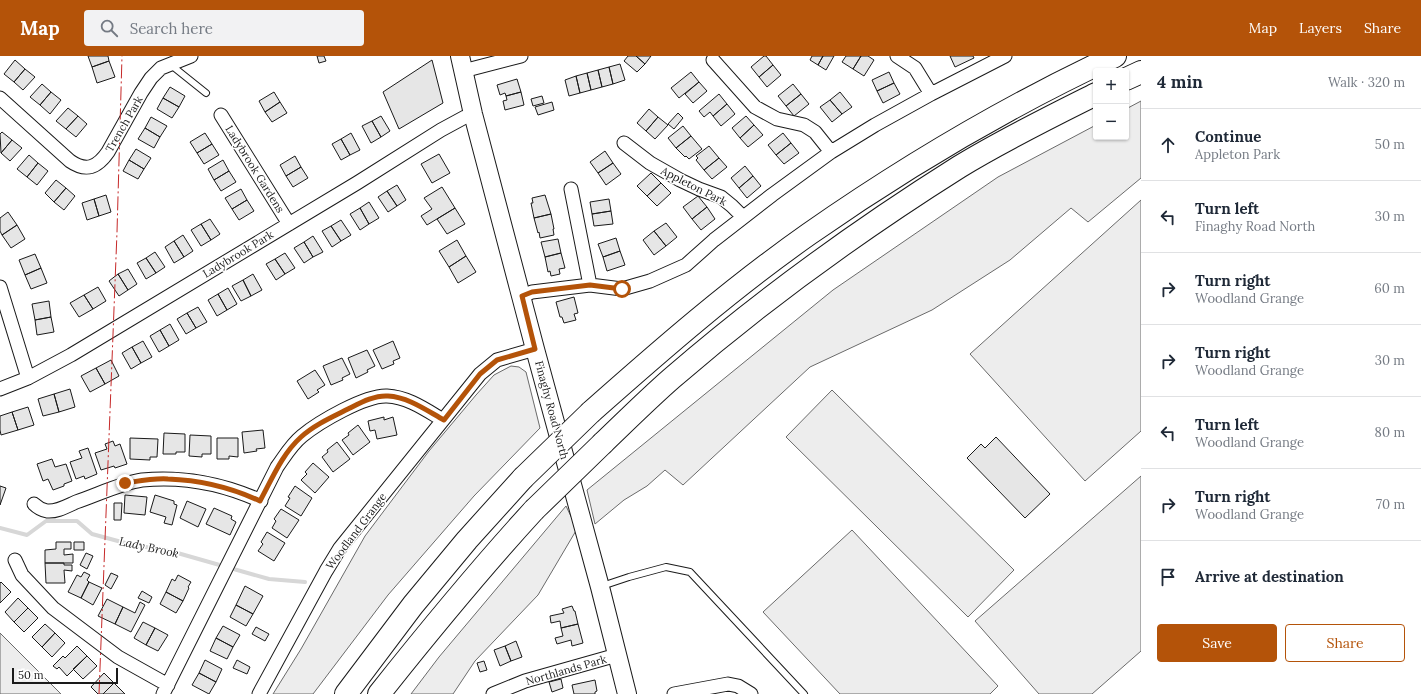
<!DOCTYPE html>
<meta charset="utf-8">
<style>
:root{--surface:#fff;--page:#f2f2f3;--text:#1f2937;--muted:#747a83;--line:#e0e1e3;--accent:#b45309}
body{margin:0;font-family:Lora,serif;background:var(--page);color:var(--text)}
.controls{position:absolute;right:12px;top:12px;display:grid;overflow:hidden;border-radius:4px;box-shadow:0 1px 3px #0004}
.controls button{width:36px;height:36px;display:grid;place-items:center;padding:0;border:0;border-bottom:1px solid var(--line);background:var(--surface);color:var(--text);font:20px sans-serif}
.scale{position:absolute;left:12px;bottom:10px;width:106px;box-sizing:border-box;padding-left:4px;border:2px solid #1a1a1a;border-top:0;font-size:11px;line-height:14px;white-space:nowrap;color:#1a1a1a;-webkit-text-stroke:3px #fff;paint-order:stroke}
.stop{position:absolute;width:12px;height:12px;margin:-9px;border:3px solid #b45309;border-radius:50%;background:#fff}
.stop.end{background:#b45309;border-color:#fff;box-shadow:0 1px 4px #0008}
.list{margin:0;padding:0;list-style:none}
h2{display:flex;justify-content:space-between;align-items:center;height:52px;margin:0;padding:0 16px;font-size:17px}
h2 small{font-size:13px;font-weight:400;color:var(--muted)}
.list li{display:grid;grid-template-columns:26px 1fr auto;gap:12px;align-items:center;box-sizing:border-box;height:72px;padding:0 16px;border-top:1px solid var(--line)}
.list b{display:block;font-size:15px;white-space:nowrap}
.list p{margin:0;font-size:13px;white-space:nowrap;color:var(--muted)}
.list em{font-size:13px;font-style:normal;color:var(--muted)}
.actions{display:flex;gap:8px;padding:12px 16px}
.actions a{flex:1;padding:9px 0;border:1px solid var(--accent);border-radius:4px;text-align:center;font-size:14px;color:var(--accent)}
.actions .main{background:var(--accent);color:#fff}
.icon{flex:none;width:22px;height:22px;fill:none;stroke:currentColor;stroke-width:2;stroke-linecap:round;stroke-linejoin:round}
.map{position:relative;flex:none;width:1141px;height:638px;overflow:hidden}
header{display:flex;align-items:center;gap:24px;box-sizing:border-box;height:56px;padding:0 20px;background:var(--accent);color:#fff}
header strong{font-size:19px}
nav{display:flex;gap:22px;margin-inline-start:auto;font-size:14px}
.search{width:280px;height:36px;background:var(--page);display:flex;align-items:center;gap:10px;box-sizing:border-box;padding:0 14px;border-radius:4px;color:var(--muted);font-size:15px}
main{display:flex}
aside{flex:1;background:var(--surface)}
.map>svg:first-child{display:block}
.built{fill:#ededed;stroke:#6a6a6a}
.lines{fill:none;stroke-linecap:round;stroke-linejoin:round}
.stream{stroke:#d7d7d7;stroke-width:4}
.building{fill:#e6e6e6;stroke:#1a1a1a}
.lane-casing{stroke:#1a1a1a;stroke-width:8}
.street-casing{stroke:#1a1a1a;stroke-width:15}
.secondary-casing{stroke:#1a1a1a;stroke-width:20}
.highway-casing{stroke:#1a1a1a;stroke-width:24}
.lane{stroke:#fff;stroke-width:6}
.street{stroke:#fff;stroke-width:13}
.secondary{stroke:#fff;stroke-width:18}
.highway{stroke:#fff;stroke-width:22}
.highway-bridge-casing{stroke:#1a1a1a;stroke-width:24;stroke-linecap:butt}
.highway-bridge{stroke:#fff;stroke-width:22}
.power{stroke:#c62828;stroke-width:1;stroke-dasharray:14 3 2 3;stroke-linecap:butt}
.route{stroke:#b45309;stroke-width:5}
.labels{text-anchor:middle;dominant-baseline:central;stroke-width:3;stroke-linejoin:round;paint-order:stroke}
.street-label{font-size:11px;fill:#1a1a1a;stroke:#fff}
.water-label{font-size:12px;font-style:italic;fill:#1a1a1a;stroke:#fff}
</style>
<header>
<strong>Map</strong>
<div class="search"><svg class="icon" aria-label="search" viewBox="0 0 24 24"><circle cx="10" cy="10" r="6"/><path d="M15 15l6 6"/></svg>Search here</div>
<nav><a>Map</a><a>Layers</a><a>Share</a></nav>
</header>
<main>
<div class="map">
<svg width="1141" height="638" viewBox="0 0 1141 638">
<rect width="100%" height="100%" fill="#fff"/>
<path class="built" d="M1141 45V122L1088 166 1071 152 1010 204 932 254 810 311 683 429 665 414 647 430 624 444 595 468 587 434 833 234 998 121 1096 69V81H1126V53Z
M1141 144V375L1085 425 970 298Z
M511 310 519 311 526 316 540 372 474 440 388 539 313 638H273L301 593 365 480 429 395 476 339 494 319Z
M832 334 1014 514 968 561 786 381Z
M1141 420V595L1092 638H1039L975 565Z
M566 450 577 473 538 539 475 605 453 638H411L439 601Z
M852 474 998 630 990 638H840L763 556Z
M0 577 61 638H0Z"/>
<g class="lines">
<path class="stream" d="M0 472 27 479 46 465H77L92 478 129 488 174 496 269 523 305 526"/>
</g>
<path class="building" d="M88 0H108L109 5 92 11Z
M317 0H324L326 5 319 7Z
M628 0H636L645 8 637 16 624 5Z
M636 0H651L645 8Z
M764 0H766L773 9 759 21 751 11Z
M812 0H823L818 9 810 4Z
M823 0H834L826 14 818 9Z
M846 0H861L853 13 842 6Z
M861 0H868L874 4 864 20 853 13Z
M950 0H973L974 2 955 11Z
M15 4 25 13 14 26 4 18Z
M432 4 443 47 399 73 383 36Z
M109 5 115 21 97 27 92 11Z
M620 8 625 24 613 28 609 11Z
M773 9 781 19 767 31 759 21Z
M609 11 613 28 602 31 598 14Z
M25 13 35 21 23 34 14 26Z
M598 14 602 31 591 34 587 17Z
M691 16 699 26 679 42 671 32Z
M889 16 894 27 877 35 872 24Z
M587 17 591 34 580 37 576 20Z
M576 20 580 37 569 40 565 24Z
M517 23 521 36 506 40 505 37 500 39 497 29Z
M699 26 707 35 693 47 685 38Z
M894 27 900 38 883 47 877 35Z
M42 28 51 36 40 49 30 41Z
M793 28 801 38 786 50 778 40Z
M170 31 185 40 179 51 163 42Z
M51 36 61 44 50 58 40 49Z
M274 36 280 46 265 56 259 45Z
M521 36 524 49 505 54 503 45 507 44 506 40Z
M840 36 852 51 842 58 830 44Z
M719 38 727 48 713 60 710 56 704 61 699 55Z
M801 38 809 48 794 60 786 50Z
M542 40 544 47 533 50 531 43Z
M163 42 179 51 172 62 157 53Z
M830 44 842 58 832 66 820 51Z
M280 46 287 57 272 66 265 56Z
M552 46 554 54 538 59 535 51Z
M727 48 735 58 721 70 713 60Z
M68 52 78 60 66 73 56 65Z
M649 53 658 61 646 75 637 67Z
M678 57 683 62 674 73 668 68Z
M78 60 87 68 76 81 66 73Z
M381 60 390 75 381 81 372 65Z
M746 60 754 69 740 82 732 72Z
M151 61 167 70 160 81 145 72Z
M658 61 668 69 655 83 646 75Z
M372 65 381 81 371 87 362 70Z
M754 69 763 79 748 91 740 82Z
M683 70 691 80 676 92 668 82Z
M145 72 160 81 154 92 138 83Z
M2 76 12 84 1 97 0 78Z
M205 77 212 88 197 97 190 86Z
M351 77 360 94 350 99 341 83Z
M783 77 791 87 776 99 768 89Z
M691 80 702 93 689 103 686 100 685 101 676 92Z
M341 83 350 99 341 104 332 88Z
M12 84 22 92 10 105 1 97Z
M791 87 799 97 784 108 776 99Z
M212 88 219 99 204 108 197 97Z
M709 90 719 102 704 114 696 104 698 102 696 100Z
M136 93 151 102 144 113 129 104Z
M605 95 613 107 598 117 590 106Z
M439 98 450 117 432 127 421 108Z
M29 99 38 107 27 121 17 113Z
M295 100 301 111 286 120 280 109Z
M719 102 727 111 712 123 704 114Z
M129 104 144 113 138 123 123 115Z
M223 104 229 115 214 124 208 113Z
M38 107 48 115 37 129 27 121Z
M613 107 621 118 606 129 598 117Z
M745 110 753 120 739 132 731 122Z
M301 111 308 122 293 131 286 120Z
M229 115 236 126 221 135 214 124Z
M651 117 661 127 647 140 637 130Z
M753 120 761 130 747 142 739 132Z
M56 124 66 132 54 146 45 137Z
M661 127 671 137 657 150 647 140Z
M397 129 406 144 397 150 387 135Z
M442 131 455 152 427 169 421 160 432 153 424 142Z
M66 132 75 140 64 154 54 146Z
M241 133 247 144 232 153 225 142Z
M387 135 397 150 388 156 378 141Z
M106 139 111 156 99 160 94 143Z
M545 139 551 158 534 162 531 147H533L532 142Z
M698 140 707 151 692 163 683 151Z
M94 143 99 160 87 164 82 147Z
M609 143 611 155 592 158 590 146Z
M247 144 254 155 239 164 232 153Z
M369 146 379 162 369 168 360 152Z
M707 151 715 163 701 174 692 163Z
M360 152 369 168 360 174 350 158Z
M455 152 465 168 447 178 437 163Z
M611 155 613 168 594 170 592 158Z
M8 156 17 169 2 179 0 175V162Z
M551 158 554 173H553L554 179 540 182 539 176 538 177 534 162Z
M210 163 220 178 211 184 201 168Z
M341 164 351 179 341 185 331 170Z
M666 167 677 181 666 190 654 175Z
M201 168 211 184 201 190 191 174Z
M17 169 25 183 11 192 2 179Z
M331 170 341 185 332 191 322 175Z
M654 175 666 190 654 199 643 184Z
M183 179 193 195 184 201 174 185Z
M313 180 323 196 313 201 304 186Z
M616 182 620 195 603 201 598 188Z
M558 183 561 197 545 201 541 186Z
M457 184 466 200 449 211 439 195Z
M174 185 184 201 174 207 165 191Z
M304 186 313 201 304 207 294 192Z
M620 195 625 209 607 215 603 201Z
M155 196 165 211 156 217 146 202Z
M285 197 295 212 285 218 275 203Z
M561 197 565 212 559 213 560 218 551 220 550 215 548 216 545 201Z
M35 198 41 212 25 219 19 204Z
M466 200 476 216 458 227 449 211Z
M146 202 156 217 146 223 137 207Z
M275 203 285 218 276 224 266 208Z
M41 212 47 227 31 233 25 219Z
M128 213 137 228 128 234 118 218Z
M118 218 128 234 119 240 109 225Z
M253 218 262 234 251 240 243 224Z
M243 224 251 240 241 245 232 230Z
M98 231 106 245 93 253 84 239Z
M228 232 237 248 227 254 218 238Z
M218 238 227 254 217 260 208 244Z
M84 239 93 253 79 261 70 247Z
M574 241 578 257 574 258 576 264 564 267 562 261H560L556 246Z
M49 245 51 261 35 264 32 248Z
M198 251 207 266 196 272 187 257Z
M187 257 196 272 186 278 177 263Z
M51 261 54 276 37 279 35 264Z
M170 268 179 284 169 290 160 274Z
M160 274 169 290 159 296 150 280Z
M143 285 152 301 141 307 132 291Z
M393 285 400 302 393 305 394 308 382 313 373 294Z
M132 291 141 307 131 313 122 297Z
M367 294 375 310 367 314 368 316 356 322 348 302Z
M342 302 350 318 342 322 343 324 331 329 323 310Z
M111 304 119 320 105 328 96 312Z
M96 312 105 328 90 336 81 320Z
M315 314 325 329 317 334 319 336 308 343 297 325Z
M70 333 75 351 59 356 54 338Z
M54 338 59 356 43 360 38 343Z
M28 351 34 369 18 374 12 356Z
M12 356 18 374 1 379 0 374V360Z
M384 361V364L393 361 397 379 377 383 375 374 370 375 368 365Z
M358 369 370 386 353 399 342 384 349 379 348 377Z
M263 374 265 392 256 393 257 395 244 397 242 376Z
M164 377 185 378V396H176V398H163Z
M190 379 211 380V398H202V401L189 400Z
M996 381 1050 438 1025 462 967 402 981 388 985 392Z
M130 382 158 383 157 401H150V404L130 403Z
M217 382H238V401L229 400V403H217Z
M113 385 115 390 120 388 127 408 115 412 114 410 101 414 95 397 107 393 105 388Z
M337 386 350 403 333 416 322 401 328 396 327 394Z
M88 392 97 418 85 423 84 420 76 423 70 406 82 402 79 395Z
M52 403 55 411 66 408 72 425 64 428V430L53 434 48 423 43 425 37 408Z
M313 407 329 421 315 437 301 424 307 418 305 416Z
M0 430 6 432 0 449Z
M295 430 312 442 301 460 285 450 290 442 288 441Z
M125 439 147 441 145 459 124 457Z
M155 439 174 445V448L177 449 172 469 164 467 166 461 150 456Z
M187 445 206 453 198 471 180 462Z
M114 447H122L121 464H114Z
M214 452 232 460 231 463 236 466 230 479 206 468Z
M281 453 299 464 287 482 272 472 276 465 274 463Z
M267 476 285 487 274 505 258 495 263 488 261 486Z
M56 486H71V493H64V499L73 498V507H45V494L56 493Z
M74 486H84V494H74Z
M86 497 93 500 87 513 80 509Z
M45 507H64V509H72V515L64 514 65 527H46Z
M84 516 90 519 87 524 89 526 81 542 68 536 77 519 81 521Z
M111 517 118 520 111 533 105 529Z
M178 519 191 526 188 531 189 532 183 545 166 536 172 523 175 525Z
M1 526 11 536 0 547V527Z
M89 526 102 532 93 549 81 542Z
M245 530 263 540 253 558 236 549Z
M142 535 152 541 149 547 138 542Z
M166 536 183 545 176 557 160 548Z
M18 542 28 552 14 566 5 556Z
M107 543 123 551 115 568 98 560Z
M140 546 145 549 131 576 115 568 123 551 135 557Z
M236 549 253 558 246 570 230 561Z
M572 550 574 555H575L578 568 561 572 560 565 551 567 550 560 564 557 562 553Z
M28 552 38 562 24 576 14 566Z
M143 566 155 572 146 589 134 582Z
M45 568 55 577 42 591 32 581Z
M578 568 583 587 572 590 571 584 557 588 555 582 563 580 561 572Z
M223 570 240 579 233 591 216 582Z
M256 571 269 578 265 585 252 578Z
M155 572 168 579 158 595 146 589Z
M55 577 65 587 52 601 42 591Z
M216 582 233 591 227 603 210 595Z
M516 585 522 601 511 605 505 590Z
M77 590 87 600 67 620 59 611 57 613 53 610 63 600 65 602Z
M505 590 511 605 500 610 494 594Z
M87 600 97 610 83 623 73 613Z
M205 604 222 613 216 626 199 617Z
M237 604 250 611 247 618 233 612Z
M484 605 487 614 480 616 477 607Z
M104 617 114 627 103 638H98L91 631Z
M199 617 216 626 209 638 192 629Z
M561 623 563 632 552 636 549 626Z
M595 624 597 635 595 636V638H574L572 629Z
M114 627 125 638H103Z"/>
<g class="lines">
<defs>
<path id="lane" d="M171 9 206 37
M602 530 629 521 666 511 690 516 804 638"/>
<path id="street" d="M897 0 915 12 931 38
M713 4 755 51 777 63 804 69 815 76 831 96
M463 15 521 0
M0 42 70 105C86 116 97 112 108 96L141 37 151 22 161 12 191 0
M221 59 289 168
M624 87 650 107 680 124 699 133 721 141 732 150 743 161
M571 133 590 229
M0 231 28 322
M522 240 532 236 590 229 622 233 650 225 686 209 714 184 772 139 831 96 875 69 931 38 1005 0
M0 333 28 322 71 299 357 127 441 74 465 61 473 58
M34 448C38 452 42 454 47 455 57 456 67 450 76 446 97 439 121 427 142 424 182 420 224 428 261 445
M15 504 22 519 53 552 118 601 168 629
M163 638 277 411C285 400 291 389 302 380 319 366 365 339 387 340 408 341 426 354 443 364
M259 638 326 515 340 492 480 318 497 304 535 293
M493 638 525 625 617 599
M674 638 728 628 738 630 751 638"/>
<path id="secondary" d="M460 0 473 58 535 293 600 531 627 638"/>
<path id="highway" d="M1126 23 1141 16
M591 356C661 294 732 232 809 178 905 111 1008 50 1115 0
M603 387C626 365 648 343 672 322 761 245 859 174 959 111 1003 84 1050 61 1096 38
M346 638 413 549 467 484 523 422
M379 638C429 575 480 513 534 454"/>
</defs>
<use href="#lane" class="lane-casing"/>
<use href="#street" class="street-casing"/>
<use href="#secondary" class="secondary-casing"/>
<use href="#highway" class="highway-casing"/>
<use href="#lane" class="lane"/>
<use href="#street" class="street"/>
<use href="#secondary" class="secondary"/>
<use href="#highway" class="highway"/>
<defs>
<path id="highway-bridge" d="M523 422 591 356
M534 454 603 387"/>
</defs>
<use href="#highway-bridge" class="highway-bridge-casing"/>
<use href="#highway-bridge" class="highway-bridge"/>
<path class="power" d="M99 638 117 176 122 0"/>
</g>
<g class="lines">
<path class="route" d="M125 427C139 425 154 422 168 423 199 424 232 432 260 445 272 423 282 398 301 381 314 369 332 361 348 353 360 347 374 339 388 340 408 341 426 354 444 364L480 318 497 304 535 293 522 240 532 236 590 229 622 233"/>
</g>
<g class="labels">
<g class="street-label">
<text transform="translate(124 68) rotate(-60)">Trench Park</text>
<text transform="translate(255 113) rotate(58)">Ladybrook Gardens</text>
<text transform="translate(694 130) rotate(27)">Appleton Park</text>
<text transform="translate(238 198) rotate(-31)">Ladybrook Park</text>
<text transform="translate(552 354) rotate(75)">Finaghy Road North</text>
<text transform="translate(356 475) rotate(-53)">Woodland Grange</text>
<text transform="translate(566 614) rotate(-16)">Northlands Park</text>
</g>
<g class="water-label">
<text transform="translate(149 491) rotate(12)">Lady Brook</text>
</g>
</g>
</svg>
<div class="controls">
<button>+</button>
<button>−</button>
</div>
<div class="scale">50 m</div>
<div class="stop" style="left:622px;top:233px"></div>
<div class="stop end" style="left:125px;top:427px"></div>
</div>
<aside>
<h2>4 min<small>Walk · 320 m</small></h2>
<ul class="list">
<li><svg class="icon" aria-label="ahead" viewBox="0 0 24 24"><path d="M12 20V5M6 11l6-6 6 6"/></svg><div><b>Continue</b><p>Appleton Park</p></div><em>50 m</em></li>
<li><svg class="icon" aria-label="left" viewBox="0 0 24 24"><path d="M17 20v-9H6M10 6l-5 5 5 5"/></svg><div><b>Turn left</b><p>Finaghy Road North</p></div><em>30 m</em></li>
<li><svg class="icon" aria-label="right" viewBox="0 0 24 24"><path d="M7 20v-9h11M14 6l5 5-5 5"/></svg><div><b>Turn right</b><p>Woodland Grange</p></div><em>60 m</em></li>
<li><svg class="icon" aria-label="right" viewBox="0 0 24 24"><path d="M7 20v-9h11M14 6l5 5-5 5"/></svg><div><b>Turn right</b><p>Woodland Grange</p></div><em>30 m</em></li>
<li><svg class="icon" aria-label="left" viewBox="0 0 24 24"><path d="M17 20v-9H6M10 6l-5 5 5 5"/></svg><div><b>Turn left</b><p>Woodland Grange</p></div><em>80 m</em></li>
<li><svg class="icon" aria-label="right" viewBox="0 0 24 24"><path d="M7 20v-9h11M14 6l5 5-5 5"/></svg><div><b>Turn right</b><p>Woodland Grange</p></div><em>70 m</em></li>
<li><svg class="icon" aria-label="arrive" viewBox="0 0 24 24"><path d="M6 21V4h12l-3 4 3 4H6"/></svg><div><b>Arrive at destination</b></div></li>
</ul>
<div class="actions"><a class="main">Save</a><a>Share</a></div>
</aside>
</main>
